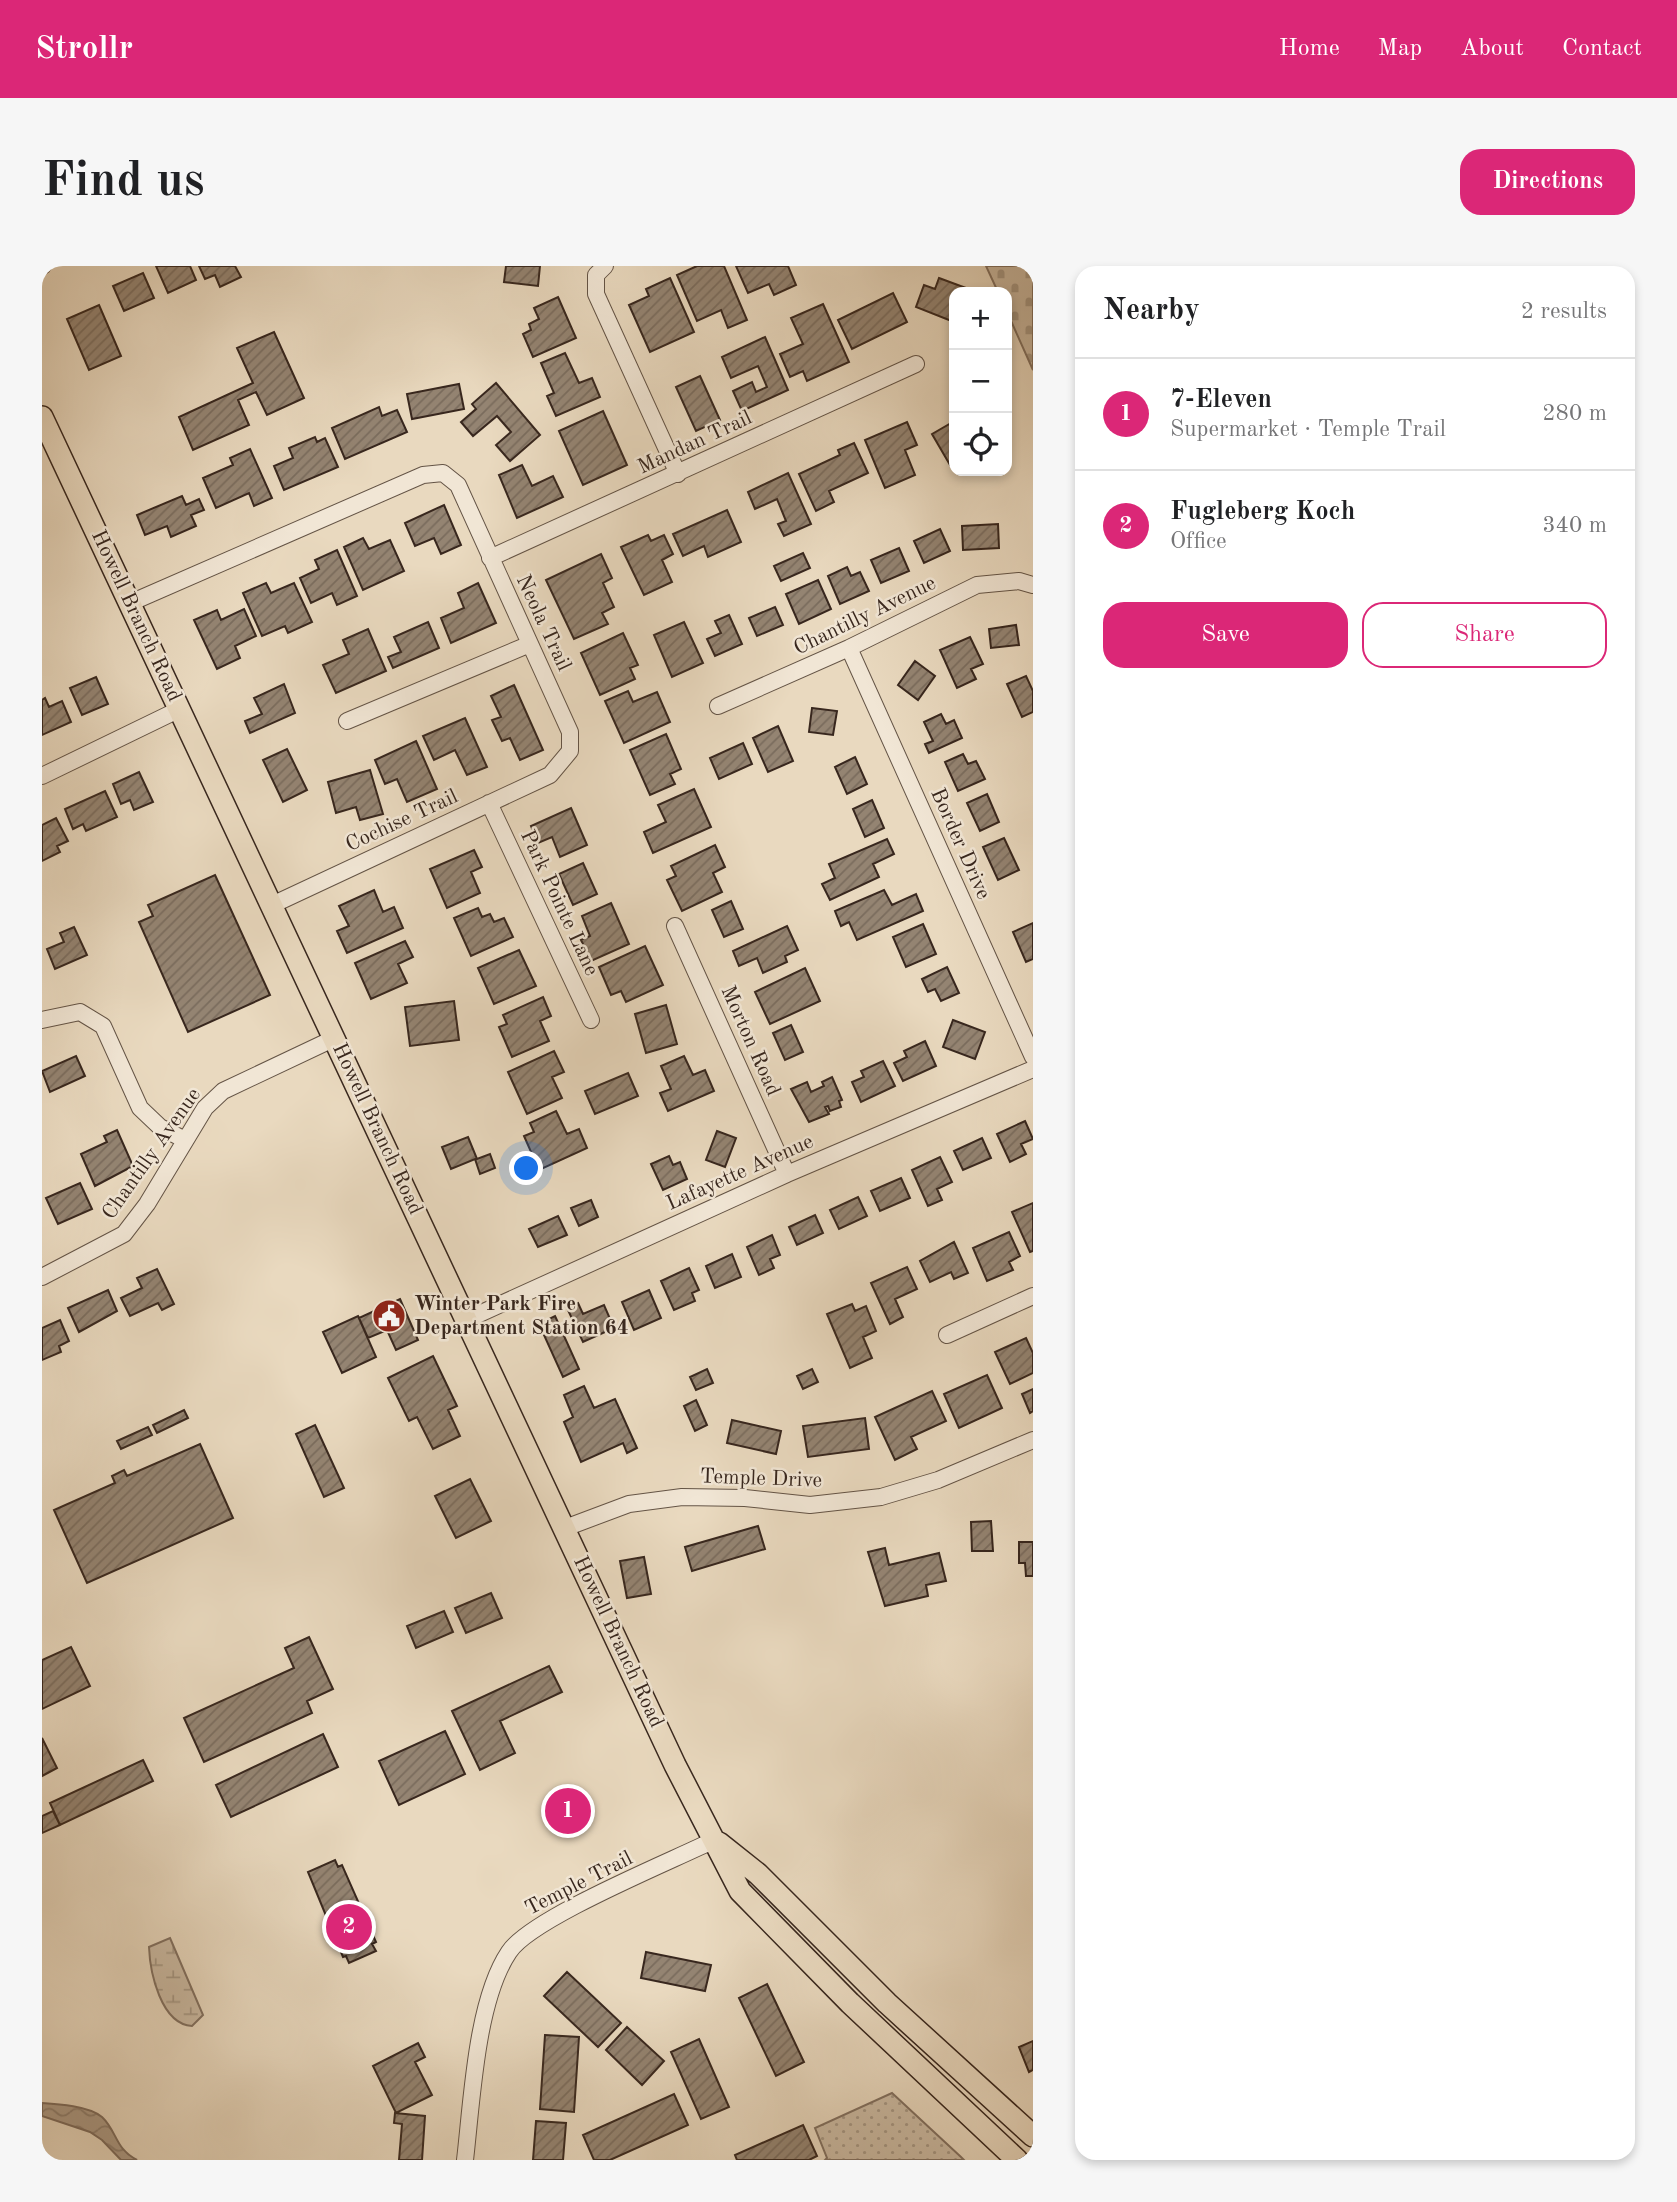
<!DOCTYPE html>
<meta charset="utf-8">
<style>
:root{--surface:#fff;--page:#f6f6f6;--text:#202124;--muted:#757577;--line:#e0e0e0;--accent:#db2777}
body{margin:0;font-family:"Old Standard TT",serif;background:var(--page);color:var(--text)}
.controls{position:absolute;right:21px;top:21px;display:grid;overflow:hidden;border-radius:14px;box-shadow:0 4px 10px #0003}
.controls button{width:63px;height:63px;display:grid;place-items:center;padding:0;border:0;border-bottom:2px solid var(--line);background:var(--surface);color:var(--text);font:35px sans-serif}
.you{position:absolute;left:485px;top:903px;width:24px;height:24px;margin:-18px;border:5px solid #fff;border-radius:50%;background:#1a73e8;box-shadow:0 0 0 10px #1a73e833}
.badge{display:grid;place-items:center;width:46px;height:46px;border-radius:50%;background:var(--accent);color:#fff;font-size:23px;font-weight:700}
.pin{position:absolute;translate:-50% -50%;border:4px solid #fff;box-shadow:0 2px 7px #0006}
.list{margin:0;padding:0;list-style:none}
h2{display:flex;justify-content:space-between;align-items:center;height:91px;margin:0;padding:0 28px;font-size:30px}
h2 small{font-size:23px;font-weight:400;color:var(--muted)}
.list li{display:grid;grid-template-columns:46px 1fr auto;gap:21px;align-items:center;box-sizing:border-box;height:112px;padding:0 28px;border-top:2px solid var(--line)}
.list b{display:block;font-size:26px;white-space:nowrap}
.list p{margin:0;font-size:23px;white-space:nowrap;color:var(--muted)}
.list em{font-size:23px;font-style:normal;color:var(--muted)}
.actions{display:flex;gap:14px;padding:21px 28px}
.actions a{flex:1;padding:16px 0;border:2px solid var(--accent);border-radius:21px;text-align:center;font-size:24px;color:var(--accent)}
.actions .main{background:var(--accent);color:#fff}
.icon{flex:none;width:38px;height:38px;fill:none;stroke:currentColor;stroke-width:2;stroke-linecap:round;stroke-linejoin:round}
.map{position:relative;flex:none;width:991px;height:1894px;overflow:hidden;border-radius:21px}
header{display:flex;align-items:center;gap:42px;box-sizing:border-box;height:98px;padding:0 35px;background:var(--accent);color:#fff}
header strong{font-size:33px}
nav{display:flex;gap:38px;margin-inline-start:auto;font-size:24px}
.intro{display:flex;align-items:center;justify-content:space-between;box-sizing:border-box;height:168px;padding:0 42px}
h1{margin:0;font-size:49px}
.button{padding:18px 32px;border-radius:21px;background:var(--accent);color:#fff;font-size:24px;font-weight:700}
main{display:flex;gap:42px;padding:0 42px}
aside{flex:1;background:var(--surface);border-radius:21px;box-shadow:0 4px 10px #0003}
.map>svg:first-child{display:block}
.wetland{fill:url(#wetland-marsh);stroke:#827161;stroke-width:2}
.cemetery{fill:url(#cemetery-stones);stroke:#827161;stroke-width:2}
.park{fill:url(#park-dots);stroke:#827161;stroke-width:2}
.water{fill:url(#water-waves);stroke:#7e6d5e;stroke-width:2}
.building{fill:url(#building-hatch);stroke:#38271e;stroke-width:2}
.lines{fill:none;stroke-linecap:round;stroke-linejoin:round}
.minor-casing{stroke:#645446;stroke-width:18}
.major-casing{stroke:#38271e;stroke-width:24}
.minor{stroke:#f1e6d5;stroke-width:16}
.major{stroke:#e9d9bf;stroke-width:21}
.labels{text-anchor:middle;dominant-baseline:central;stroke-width:5;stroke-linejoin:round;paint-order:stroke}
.street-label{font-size:21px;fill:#38271e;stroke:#f1e6d5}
.poi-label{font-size:21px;font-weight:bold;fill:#38271e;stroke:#f1e6d5;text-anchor:start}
</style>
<header>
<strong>Strollr</strong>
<nav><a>Home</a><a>Map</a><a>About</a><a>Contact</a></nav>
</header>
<div class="intro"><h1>Find us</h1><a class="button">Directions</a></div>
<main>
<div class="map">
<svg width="991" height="1894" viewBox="0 0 991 1894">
<defs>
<pattern id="wetland-marsh" width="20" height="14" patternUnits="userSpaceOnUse" patternTransform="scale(1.75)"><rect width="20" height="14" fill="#cbbba4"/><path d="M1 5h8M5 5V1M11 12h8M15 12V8" fill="none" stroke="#a69885"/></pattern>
<pattern id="cemetery-stones" width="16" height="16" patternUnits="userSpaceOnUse" patternTransform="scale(1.75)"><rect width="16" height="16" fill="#cbbba4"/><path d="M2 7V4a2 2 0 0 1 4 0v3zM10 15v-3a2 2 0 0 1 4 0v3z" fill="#a69885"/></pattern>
<pattern id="park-dots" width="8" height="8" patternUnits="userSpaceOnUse" patternTransform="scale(1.75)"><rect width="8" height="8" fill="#cbbba4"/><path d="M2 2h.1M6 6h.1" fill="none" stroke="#a69885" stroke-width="1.8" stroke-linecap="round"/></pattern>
<pattern id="water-waves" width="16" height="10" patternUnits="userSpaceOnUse" patternTransform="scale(1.75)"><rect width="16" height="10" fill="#ad9c88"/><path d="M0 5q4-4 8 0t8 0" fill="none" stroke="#8e7f6f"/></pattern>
<pattern id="building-hatch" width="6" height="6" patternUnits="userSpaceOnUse" patternTransform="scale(1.75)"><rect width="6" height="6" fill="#948472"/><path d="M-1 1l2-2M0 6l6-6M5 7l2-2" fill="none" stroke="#7a6c5d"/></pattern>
</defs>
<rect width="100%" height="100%" fill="#e9d9bf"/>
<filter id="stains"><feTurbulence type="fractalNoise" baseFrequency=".00286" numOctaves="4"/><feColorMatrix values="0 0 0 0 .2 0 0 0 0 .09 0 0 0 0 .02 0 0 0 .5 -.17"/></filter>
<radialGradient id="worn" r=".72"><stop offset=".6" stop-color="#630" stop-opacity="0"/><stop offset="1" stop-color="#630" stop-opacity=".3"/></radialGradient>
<path class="wetland" d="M128 1672 161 1749 150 1760C119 1758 108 1707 107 1681Z"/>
<path class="cemetery" d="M944 0H991V104L965 46V26H956Z"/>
<path class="park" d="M850 1827 919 1891 922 1894H783L785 1892 773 1862Z"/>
<path class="water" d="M0 1837C16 1838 47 1840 60 1851 75 1865 73 1883 95 1894H79L60 1874 48 1866 0 1850Z"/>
<path class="building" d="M114 0H148L154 14 126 27Z
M157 0H193L199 11 178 21 173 9 163 13Z
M464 0H498L496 20 462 16Z
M655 0H682L705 54 686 62 679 44 655 55 635 9Z
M694 0H746L754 19 732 29 727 18 706 27Z
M101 7 112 32 82 45 71 20Z
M628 12 652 66 608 86 587 39 607 30 604 23Z
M897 12 932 25 912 26V56L874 41 882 19 893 23Z
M851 27 865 56 810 83 796 54Z
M516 31 534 72 491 91 481 68 489 64 487 58 497 53 492 42Z
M781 38 807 96 765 115 761 105 748 111 738 88 761 78 749 52Z
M57 39 79 90 47 104 25 53Z
M232 66 262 132 225 149 214 126 196 134 207 159 151 184 137 151 211 117 195 82Z
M723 71 746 124 700 145 691 125 710 116 714 126 725 121 716 100 689 112 680 91Z
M523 87 537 117 550 112 558 131 514 150 505 130 512 127 499 97Z
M658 110 678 154 654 165 634 121Z
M454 117 498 169 468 195 454 179 469 166 455 150 431 170 419 156 434 143 430 138Z
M417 118 422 143 370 153 365 128Z
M337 141 340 150 355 144 365 166 303 193 290 162Z
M561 145 585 199 541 219 517 165Z
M865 156 875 179 863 184 873 209 843 222 823 174Z
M911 156 912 197 908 199 890 168Z
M273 171 275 176 283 172 296 201 242 224 232 200 251 192 247 182Z
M812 177 826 207 787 225 792 236 774 245 757 208 798 189 796 184Z
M208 183 230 232 212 240 207 227 174 242 161 212 191 199 188 192Z
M480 199 490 220 511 210 521 231 475 252 457 209Z
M746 207 769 258 742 270 736 258 744 255 735 233 713 243 706 226Z
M140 230 144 239 157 233 162 244 149 249 154 260 129 271 125 260 103 269 95 249Z
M402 239 419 279 399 288 392 272 373 280 363 257Z
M685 244 699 276 666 291 662 280 641 290 631 268Z
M956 258 957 282 921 284 920 260Z
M898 263 908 285 882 297 872 275Z
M606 269 609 275 622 269 631 288 620 294 630 316 602 329 579 281Z
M321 272 327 283 348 274 362 305 321 324 302 281Z
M857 282 867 305 839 317 829 294Z
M295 284 315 330 295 339 290 327 269 337 258 312 277 303 273 294Z
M761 287 768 302 739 315 732 300Z
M559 288 570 312 561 317 572 341 560 347 566 358 532 373 504 314Z
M805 301 809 310 818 306 827 325 798 338 786 310Z
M776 314 789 343 757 358 744 328Z
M224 317 229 327 252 317 270 356 246 367 243 360 220 370 201 327Z
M436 317 454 357 409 377 399 352 422 342 416 327Z
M733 341 741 359 715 370 707 352Z
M202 343 214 370 193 380 198 392 175 403 152 354 175 344 179 354Z
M687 349 700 378 673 390 665 373 679 367 673 355Z
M386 356 397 382 351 402 346 391 359 386 352 371Z
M642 356 661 397 630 411 612 369Z
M974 359 977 379 949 382 947 363Z
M326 363 344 405 294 427 281 399 307 388 301 374Z
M581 367 596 399 588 402 593 413 558 429 539 387Z
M928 371 941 398 929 403 934 413 915 422 898 384Z
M873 395 893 410 876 434 856 419Z
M984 410 991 425V446L980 451 965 418Z
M54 411 66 438 40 449 28 422Z
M242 418 253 447 208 467 203 455 220 448 212 432Z
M472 419 501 484 478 494 468 472 460 475 450 454 459 451 449 430Z
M586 425 591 436 615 426 628 456 582 477 563 435Z
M3 432 7 441 20 435 29 456 0 469V434Z
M770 442 795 445 791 469 767 466Z
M899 448 904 458 912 454 920 472 887 487 883 478 891 475 882 456Z
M423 452 445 501 425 509 413 484 392 494 381 470Z
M736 460 751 495 726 506 711 472Z
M624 468 639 503 628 508 633 518 608 529 588 484Z
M374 475 395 523 365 536 355 513 343 518 333 494Z
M701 477 710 498 677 513 668 492Z
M245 483 265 524 241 536 221 494Z
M921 488 926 498 934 495 943 513 916 525 903 496Z
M813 491 825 518 805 528 793 501Z
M328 504 341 548 318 554 314 541 294 547 286 516Z
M97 506 111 536 92 544 88 534 79 538 71 518Z
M652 523 669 561 611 587 602 566 624 556 616 539Z
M63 525 75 551 44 565 41 558 31 563 23 543Z
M945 528 957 556 938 565 925 537Z
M830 534 842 562 823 571 811 543Z
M529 542 545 579 518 591 510 571 496 577 489 560Z
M14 552 26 575 15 580 18 586 0 595V559Z
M962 572 977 604 956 614 941 581Z
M845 573 852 588 831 598 837 611 788 634 780 618 793 612 787 598Z
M673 579 683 601 671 607 680 626 640 645 625 614 634 610 629 600Z
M432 584 440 601 429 606 438 627 405 642 388 603Z
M541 597 555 628 531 639 517 608Z
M173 609 228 729 146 766 97 656 111 650 106 639Z
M332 624 341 646 352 641 361 662 305 687 295 665 307 660 297 640Z
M842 624 850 639 874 628 881 645 815 674 807 656 799 660 793 645Z
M689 635 701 663 682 671 670 644Z
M569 637 587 678 549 695 539 674 548 670 540 650Z
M436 642 440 651 448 648 452 656 462 652 471 671 429 690 412 652Z
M991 657V693L984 696 971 666Z
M881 658 894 688 864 701 851 671Z
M745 660 756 684 743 690 745 696 721 707 715 692 697 700 691 685Z
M32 661 45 689 13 703 5 683 22 676 18 667Z
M363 675 371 691 356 698 365 717 329 733 313 697Z
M603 680 621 719 584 736 579 725 569 729 557 701Z
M477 684 494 720 452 738 436 702Z
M905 701 917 727 899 735 893 723 886 726 880 713Z
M763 702 778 735 728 758 713 726Z
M501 731 509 750 498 755 507 775 470 791 457 761 465 758 461 749Z
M412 735 417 774 368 780 363 741Z
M624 739 635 778 604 787 593 748Z
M911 754 943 766 933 793 901 781Z
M749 759 761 786 743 794 731 767Z
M883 775 894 800 861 815 852 797 865 791 862 785Z
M512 785 522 806 510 811 520 832 485 848 466 806Z
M34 790 43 810 8 826 0 805Z
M642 790 651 809 663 804 672 825 626 845 618 827 629 823 619 800Z
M841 795 853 820 819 836 810 816 822 811 819 805Z
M586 807 596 830 553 848 543 825Z
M790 811 800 834 797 835 799 841 788 845 786 840 783 841 787 848 767 856 749 823 765 816 769 826 782 820 780 816Z
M514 845 525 868 537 863 545 882 497 904 482 870 492 866 488 857Z
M983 855 991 873 979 878 984 888 968 896 955 868Z
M75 864 91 900 53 920 39 888 65 876 62 870Z
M675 865 694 872 683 901 664 894Z
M426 871 435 893 448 888 453 902 438 908 433 893 409 903 400 881Z
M940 872 949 892 921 904 912 885Z
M627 890 631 899 638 896 645 913 621 924 609 898Z
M898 891 910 916 895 923 900 934 886 940 870 904Z
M859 912 868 932 838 945 829 925Z
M38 917 50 943 16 958 4 932Z
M816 931 825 950 797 963 788 944Z
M549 934 556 951 537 960 529 942Z
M991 937V985L988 986 970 946Z
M773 949 781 967 755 979 747 961Z
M516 950 525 969 496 981 487 963Z
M967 966 978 990 967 996 971 1004 945 1015 931 982Z
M730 969 738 989 728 993 732 1002 717 1009 705 981Z
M912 976 926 1007 912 1013 909 1006 888 1016 878 995Z
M690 988 699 1011 673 1022 664 1000Z
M865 1001 875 1023 853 1033 861 1051 848 1058 829 1017Z
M647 1002 657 1024 650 1027 653 1035 632 1044 619 1015Z
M115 1003 132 1038 120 1044 116 1037 88 1050 79 1032 100 1022 95 1012Z
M66 1024 75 1045 37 1066 26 1042Z
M607 1024 619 1052 592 1064 580 1036Z
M358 1033 376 1074 354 1084 345 1064 326 1072 317 1052Z
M536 1037 541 1048 562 1039 572 1062 541 1076 525 1042Z
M810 1038 813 1045 824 1040 834 1065 821 1071 830 1092 808 1102 785 1048Z
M316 1050 334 1091 300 1107 281 1066Z
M513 1050 537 1103 521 1111 497 1058Z
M18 1054 27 1075 17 1080 19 1086 0 1094V1062Z
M984 1072 991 1087V1107L968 1118 953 1086Z
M391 1090 415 1140 406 1144 418 1170 391 1183 375 1151 367 1155 346 1112Z
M665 1103 671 1117 654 1124 648 1111Z
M770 1103 776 1116 761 1123 755 1110Z
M945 1109 960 1142 917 1162 902 1128Z
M542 1120 552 1142 573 1133 595 1182 585 1187 581 1177 539 1196 522 1156 531 1151 522 1129Z
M991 1123V1145L988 1147 980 1128Z
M890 1125 904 1155 869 1171 875 1183 853 1194 833 1151Z
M654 1134 665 1159 653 1165 642 1140Z
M142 1144 146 1152 115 1167 111 1159Z
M823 1152 827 1183 766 1191 761 1160Z
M690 1154 739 1165 734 1188 685 1177Z
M273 1159 302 1222 282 1231 254 1168Z
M106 1161 110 1169 79 1183 75 1175Z
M158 1178 191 1252 45 1317 12 1244 73 1217 70 1210 82 1204 85 1210Z
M428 1213 449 1255 414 1272 393 1230Z
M949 1255 951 1285H930L929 1256Z
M716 1260 723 1283 650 1305 643 1281Z
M977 1276H991V1310H984L983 1297H977Z
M843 1282 847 1299 897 1287 904 1315 884 1319 886 1330 843 1340 826 1286Z
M602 1291 609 1328 585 1332 578 1295Z
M449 1327 460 1352 424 1367 413 1342Z
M402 1345 411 1366 374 1382 365 1360Z
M267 1371 291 1423 265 1435 270 1447 162 1496 142 1452 252 1402 243 1382Z
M29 1381 48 1420 0 1443V1394Z
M507 1400 520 1426 458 1455 473 1487 438 1504 410 1445Z
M403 1465 423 1508 357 1539 337 1495Z
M281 1468 296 1501 189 1551 174 1519Z
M0 1472 15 1502 0 1510Z
M101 1494 111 1515 18 1559 8 1537Z
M11 1545 18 1559 0 1567V1550Z
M293 1594 296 1601 300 1599 334 1676 330 1678 334 1685 307 1697 304 1690 301 1691 266 1606Z
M604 1686 669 1699 663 1725 599 1712Z
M525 1706 579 1757 556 1781 502 1730Z
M725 1718 762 1796 734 1810 697 1732Z
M585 1761 622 1795 600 1819 564 1784Z
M503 1769 537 1771 532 1846 498 1843Z
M657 1773 687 1841 659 1853 629 1786Z
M991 1775V1804L987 1806 977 1781Z
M376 1777 383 1791 373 1796 390 1829 354 1847 331 1800Z
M632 1828 646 1859 568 1894H552L541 1869Z
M353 1847 383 1850 380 1894H357L360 1858 352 1857Z
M494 1855 524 1857 521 1894H491Z
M761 1859 775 1890 767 1894H695L693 1889Z"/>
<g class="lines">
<defs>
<path id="minor" d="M0 0H1
M563 0 554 9V28L636 208
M448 292 874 98
M88 337 381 209 401 207 416 219 528 466V485L508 509 230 639
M807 382 991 791
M676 440 807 382 935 319 977 315 991 319
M305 455 488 378
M0 510 138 443
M447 537 549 754
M633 660 745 908
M0 754 38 746 61 760 98 842 118 861 143 874
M0 1011 82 968 105 938 163 842 181 825 293 772
M424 1054 745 908 991 803
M905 1069 991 1030
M523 1262 587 1238 640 1231 703 1232 768 1239 839 1231 896 1214 991 1174
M423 1894C430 1835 434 1735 467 1686 489 1652 630 1595 672 1574"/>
<path id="major" d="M0 151 633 1499 698 1625 808 1737 975 1894
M677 1577 716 1608 845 1737 991 1870"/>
</defs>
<use href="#minor" class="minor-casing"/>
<use href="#major" class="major-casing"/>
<use href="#minor" class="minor"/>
<use href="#major" class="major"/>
</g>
<defs>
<symbol id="civic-disc" viewBox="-11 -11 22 22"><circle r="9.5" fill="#8f2418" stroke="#f1e6d5"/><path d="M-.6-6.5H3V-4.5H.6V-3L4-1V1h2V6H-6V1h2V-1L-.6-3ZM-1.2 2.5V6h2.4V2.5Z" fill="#fff"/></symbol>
</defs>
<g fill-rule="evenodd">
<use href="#civic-disc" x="328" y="1031" width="38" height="38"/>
</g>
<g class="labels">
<g class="street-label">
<text transform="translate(653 177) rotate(-25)">Mandan Trail</text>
<text transform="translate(94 350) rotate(65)">Howell Branch Road</text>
<text transform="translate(823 350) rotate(-26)">Chantilly Avenue</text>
<text transform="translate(501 357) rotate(65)">Neola Trail</text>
<text transform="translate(360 555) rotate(-25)">Cochise Trail</text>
<text transform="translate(918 578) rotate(66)">Border Drive</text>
<text transform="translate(517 637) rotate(65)">Park Pointe Lane</text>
<text transform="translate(708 775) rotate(66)">Morton Road</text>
<text transform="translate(335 863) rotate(65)">Howell Branch Road</text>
<text transform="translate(110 888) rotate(-55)">Chantilly Avenue</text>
<text transform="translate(698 907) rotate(-24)">Lafayette Avenue</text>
<text transform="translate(719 1213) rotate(2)">Temple Drive</text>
<text transform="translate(576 1376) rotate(65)">Howell Branch Road</text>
<text transform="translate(537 1618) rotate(-27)">Temple Trail</text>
</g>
<g class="poi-label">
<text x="372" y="1038">Winter Park Fire<tspan x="372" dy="24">Department Station 64</tspan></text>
</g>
</g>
<rect width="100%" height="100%" filter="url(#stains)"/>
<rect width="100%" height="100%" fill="url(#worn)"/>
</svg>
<div class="controls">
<button>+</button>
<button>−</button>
<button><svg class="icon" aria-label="locate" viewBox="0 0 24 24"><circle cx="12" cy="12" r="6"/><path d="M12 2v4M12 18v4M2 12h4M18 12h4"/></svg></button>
</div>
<div class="you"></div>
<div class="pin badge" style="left:526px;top:1545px">1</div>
<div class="pin badge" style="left:307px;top:1661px">2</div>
</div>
<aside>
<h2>Nearby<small>2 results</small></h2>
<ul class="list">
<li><span class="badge">1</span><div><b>7-Eleven</b><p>Supermarket · Temple Trail</p></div><em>280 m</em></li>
<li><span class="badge">2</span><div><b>Fugleberg Koch</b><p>Office</p></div><em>340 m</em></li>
</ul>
<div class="actions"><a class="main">Save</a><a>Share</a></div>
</aside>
</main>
